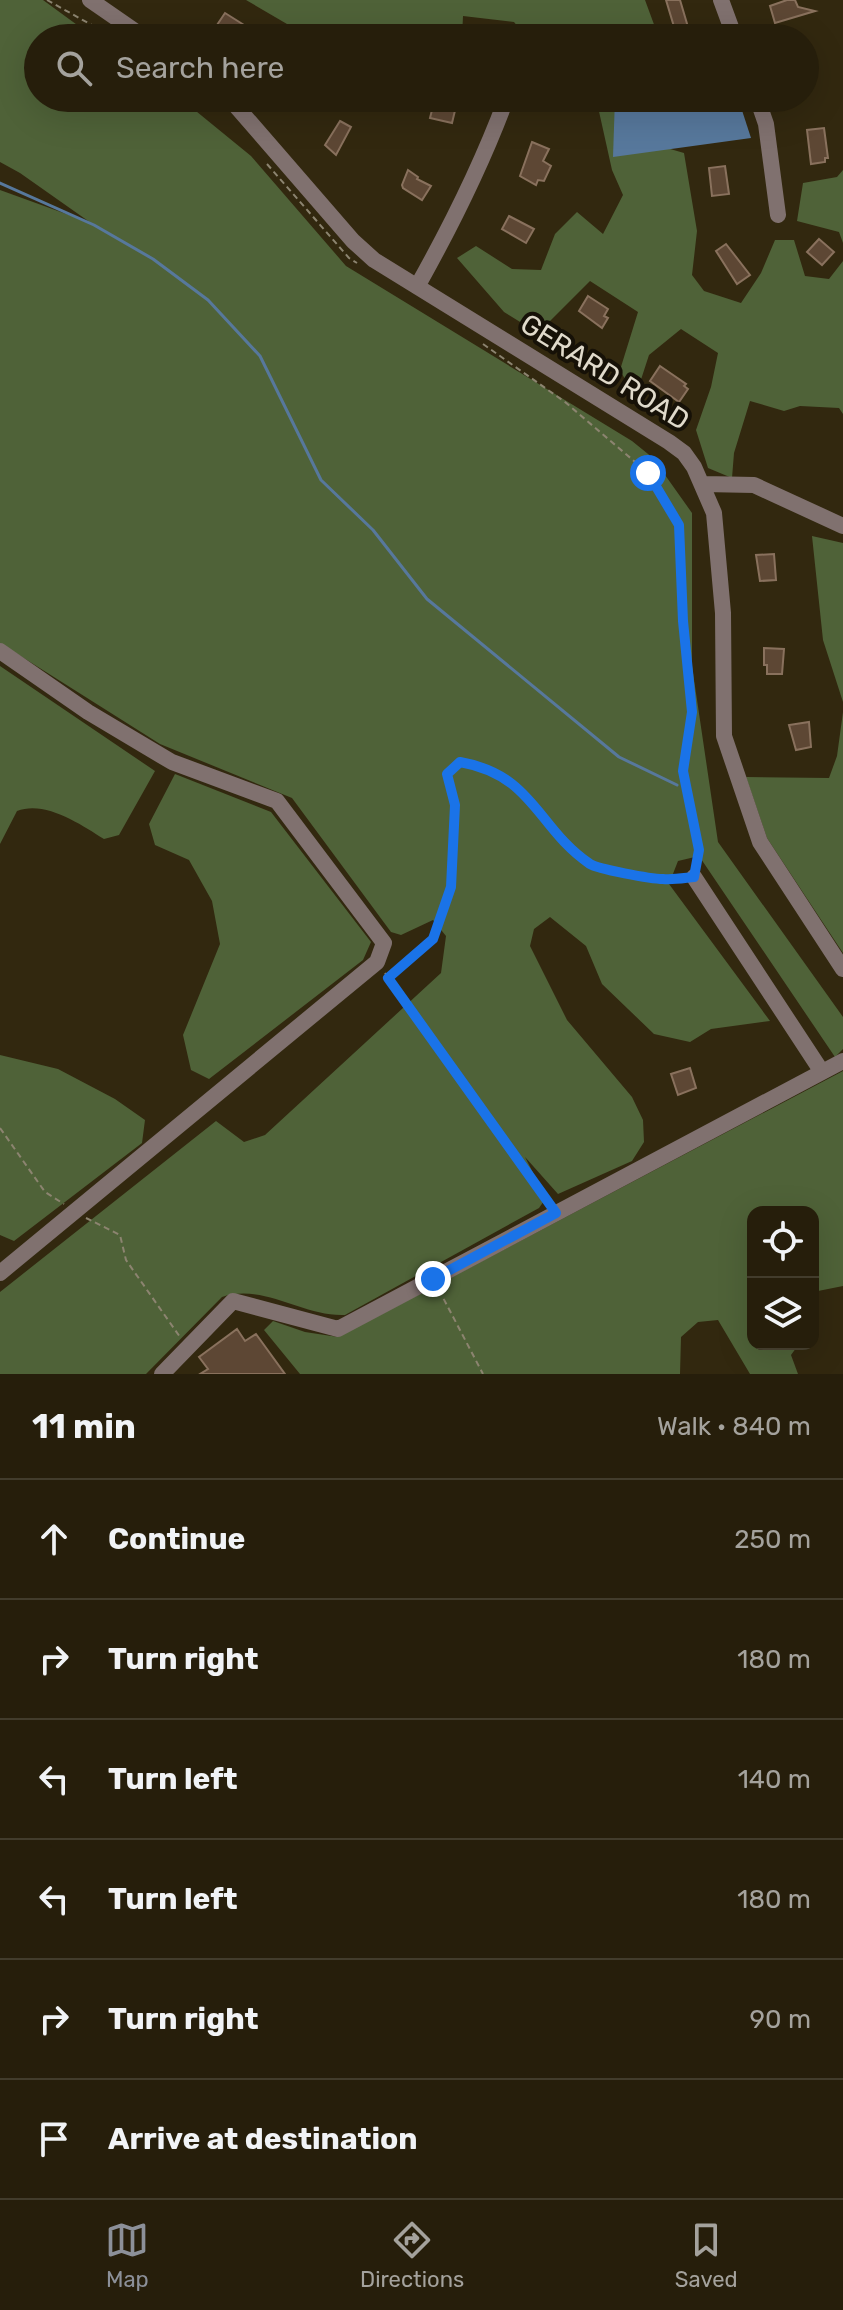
<!DOCTYPE html>
<meta charset="utf-8">
<style>
:root{--surface:#261e0b;--page:#2e2714;--text:#f1f3f6;--muted:#a4a29d;--line:#423c2c;--accent:#8c9099}
body{margin:0;font-family:Rubik,sans-serif;background:var(--page);color:var(--text)}
.controls{position:absolute;right:24px;bottom:24px;display:grid;overflow:hidden;border-radius:16px;box-shadow:0 8px 32px #0002}
.controls button{width:72px;height:72px;display:grid;place-items:center;padding:0;border:0;border-bottom:2px solid var(--line);background:var(--surface);color:var(--text);font:40px sans-serif}
.stop{position:absolute;width:24px;height:24px;margin:-18px;border:6px solid #1a73e8;border-radius:50%;background:#fff}
.stop.end{background:#1a73e8;border-color:#fff;box-shadow:0 2px 8px #0008}
.list{margin:0;padding:0;list-style:none}
h2{display:flex;justify-content:space-between;align-items:center;height:104px;margin:0;padding:0 32px;font-size:34px}
h2 small{font-size:26px;font-weight:400;color:var(--muted)}
.list li{display:grid;grid-template-columns:52px 1fr auto;gap:24px;align-items:center;box-sizing:border-box;height:120px;padding:0 32px;border-top:2px solid var(--line)}
.list b{display:block;font-size:30px;white-space:nowrap}
.list em{font-size:26px;font-style:normal;color:var(--muted)}
.icon{flex:none;width:44px;height:44px;fill:none;stroke:currentColor;stroke-width:2;stroke-linecap:round;stroke-linejoin:round}
.map{position:relative;flex:none;width:843px;height:1374px;overflow:hidden}
.search{position:absolute;background:var(--surface);box-shadow:0 8px 32px #0002;left:24px;right:24px;top:24px;height:88px;display:flex;align-items:center;gap:20px;box-sizing:border-box;padding:0 28px;border-radius:44px;color:var(--muted);font-size:30px}
.sheet{height:824px;background:var(--surface)}
nav{display:flex;justify-content:space-around;align-items:center;box-sizing:border-box;height:112px;border-top:2px solid var(--line);background:var(--surface);font-size:22px;color:var(--muted)}
nav a{display:grid;justify-items:center;gap:4px}
nav .on{color:var(--accent)}
.map>svg:first-child{display:block}
.forest{fill:#4f6238}
.water{fill:#57789c}
.lines{fill:none;stroke-linecap:round;stroke-linejoin:round}
.stream{stroke:#57789c;stroke-width:3}
.building{fill:#5d4734;stroke:#89715d;stroke-width:2}
.path{stroke:#8c8470;stroke-width:2;stroke-dasharray:6 4;stroke-linecap:butt}
.minor{stroke:#80716f;stroke-width:16}
.route{stroke:#1a73e8;stroke-width:10}
.labels{text-anchor:middle;dominant-baseline:central;stroke-width:8;stroke-linejoin:round;paint-order:stroke}
.street-label{font-size:28px;fill:#e0dacb;stroke:#161107}
</style>
<div class="map">
<svg width="843" height="1374" viewBox="0 0 843 1374">
<rect width="100%" height="100%" fill="#32280f"/>
<path class="forest" d="M0 0H43L95 38H38V98H180L251 156 346 266 632 441 653 458 692 513V666L718 842 843 1017V1049L835 1057 699 856 678 861 669 884 770 1021 711 1029 690 1042 654 1034 602 984 586 946 550 917 534 929 530 946 567 1020 632 1097 643 1120 644 1142 632 1161 558 1194 525 1157 546 1198 539 1208 345 1315C303 1317 264 1283 222 1297L146 1374H0V1292L216 1121 244 1142 265 1135 441 973 446 936 433 920 401 935 391 932 292 798 160 744 0 643V190L91 223 20 173 0 162Z
M246 0H645L659 38H585L570 25 550 38H527L514 22 463 16 462 38H311Z
M596 98H620L660 146 684 153 697 231 692 275 704 291 741 303 761 273 775 240H794L805 276 829 279 843 261V414L839 408 800 406 784 411 750 401 734 453 732 478 708 468 696 430 711 387 718 353 681 329 649 355 635 398 620 370 638 312 590 281 538 333 504 312 457 258 476 246 512 269 541 270 555 234 577 212 603 234 623 195 612 170Z
M843 170V243L839 232 797 221 803 183 837 177Z
M812 536 843 543V702L823 640Z
M0 666 155 771 119 835 104 839C80 824 45 800 17 811L0 844Z
M843 712V953L767 838 746 777 829 778 837 756Z
M175 774 271 812 371 942 363 960 209 1079 191 1070 183 1035 220 944 212 901 189 860 155 845 149 824Z
M0 1055 58 1069 115 1099 145 1120 142 1143 14 1241 0 1235Z
M843 1071V1286L813 1292V1212H753V1344H799L791 1355 798 1374H750L718 1320 698 1322 681 1337 680 1374H300L264 1330 273 1321 305 1332 338 1337Z"/>
<path class="water" d="M615 98H738L751 138 613 157Z"/>
<g class="lines">
<path class="stream" d="M0 183 94 225 153 259 208 300 260 356 321 480 373 530 427 599 619 757 677 785"/>
</g>
<path class="building" d="M666 0H680L688 27 675 30Z
M787 0H795L798 7 815 11 775 23 770 6Z
M225 13 244 25 235 38H229L215 28Z
M435 98H458L452 123 430 118Z
M340 121 351 127 336 155 325 145Z
M824 128 828 158H825V162L811 164 807 130Z
M532 142 549 149 543 161 551 166 544 181 538 180 536 185 520 176Z
M725 166 729 194 712 196 709 168Z
M408 170 418 177 417 179 431 186 422 200 403 188 402 185Z
M509 216 534 229 526 243 502 229Z
M819 239 834 252 822 265 807 252Z
M726 244 750 275 737 284 716 251Z
M588 296 608 309 604 316 608 318 602 328 579 311Z
M660 366 686 384 684 386 688 389 679 402 650 381Z
M774 554 776 580 760 581 756 555Z
M764 648 784 649 782 674H767V665H764Z
M809 722 811 747 796 750 789 725Z
M690 1068 696 1088 678 1095 671 1074Z
M237 1329 245 1341 256 1334 285 1374H200L208 1369 199 1357Z"/>
<g class="lines">
<path class="path" d="M47 0 115 38
M205 98 219 108
M267 164 349 258 357 263
M483 344 565 402 648 473 679 525 683 621 692 712 683 771 699 850 697 862
M385 973 549 1202
M388 978 433 939 451 887 455 805 447 774 460 762C525 773 531 813 574 850 580 855 586 863 593 866 611 873 660 880 679 878
M0 1128 45 1192 64 1204
M86 1218 120 1235 126 1260 180 1337
M439 1290 483 1374"/>
<path class="minor" d="M90 0 145 38
M721 0 735 38
M229 98 353 241 374 260 669 442 684 453 694 467 714 513 723 613 724 736 760 842 843 969
M757 98 766 124 778 215
M418 285C451 226 481 166 505 102
M704 484 754 485 843 526
M0 651 88 712 172 762 277 801 384 943 377 962 0 1273
M694 877 822 1072
M162 1374 233 1301 338 1329 843 1061"/>
</g>
<g class="lines">
<path class="route" d="M433 1279 556 1213 388 978 433 939 451 887 455 805 447 774 460 762C534 775 537 828 590 864 598 869 650 879 663 879 673 880 684 878 694 877L699 850 683 771 692 712 683 621 679 525 648 473"/>
</g>
<g class="labels">
<g class="street-label">
<text transform="translate(605 372) rotate(32)">GERARD ROAD</text>
</g>
</g>
</svg>
<div class="controls">
<button><svg class="icon" aria-label="locate" viewBox="0 0 24 24"><circle cx="12" cy="12" r="6"/><path d="M12 2v4M12 18v4M2 12h4M18 12h4"/></svg></button>
<button><svg class="icon" aria-label="layers" viewBox="0 0 24 24"><path d="M12 4l9 5-9 5-9-5zM3 14l9 5 9-5"/></svg></button>
</div>
<div class="stop" style="left:648px;top:473px"></div>
<div class="stop end" style="left:433px;top:1279px"></div>
<div class="search"><svg class="icon" aria-label="search" viewBox="0 0 24 24"><circle cx="10" cy="10" r="6"/><path d="M15 15l6 6"/></svg>Search here</div>
</div>
<section class="sheet">
<h2>11 min<small>Walk · 840 m</small></h2>
<ul class="list">
<li><svg class="icon" aria-label="ahead" viewBox="0 0 24 24"><path d="M12 20V5M6 11l6-6 6 6"/></svg><div><b>Continue</b></div><em>250 m</em></li>
<li><svg class="icon" aria-label="right" viewBox="0 0 24 24"><path d="M7 20v-9h11M14 6l5 5-5 5"/></svg><div><b>Turn right</b></div><em>180 m</em></li>
<li><svg class="icon" aria-label="left" viewBox="0 0 24 24"><path d="M17 20v-9H6M10 6l-5 5 5 5"/></svg><div><b>Turn left</b></div><em>140 m</em></li>
<li><svg class="icon" aria-label="left" viewBox="0 0 24 24"><path d="M17 20v-9H6M10 6l-5 5 5 5"/></svg><div><b>Turn left</b></div><em>180 m</em></li>
<li><svg class="icon" aria-label="right" viewBox="0 0 24 24"><path d="M7 20v-9h11M14 6l5 5-5 5"/></svg><div><b>Turn right</b></div><em>90 m</em></li>
<li><svg class="icon" aria-label="arrive" viewBox="0 0 24 24"><path d="M6 21V4h12l-3 4 3 4H6"/></svg><div><b>Arrive at destination</b></div></li>
</ul>
</section>
<nav>
<a class="on"><svg class="icon" aria-label="map" viewBox="0 0 24 24"><path d="M3 6l6-2 6 2 6-2v14l-6 2-6-2-6 2zM9 4v14M15 6v14"/></svg>Map</a>
<a><svg class="icon" aria-label="directions" viewBox="0 0 24 24"><path d="M12 3l9 9-9 9-9-9zM9 14v-3h6M13 9l2 2-2 2"/></svg>Directions</a>
<a><svg class="icon" aria-label="saved" viewBox="0 0 24 24"><path d="M7 4h10v16l-5-4-5 4z"/></svg>Saved</a>
</nav>
